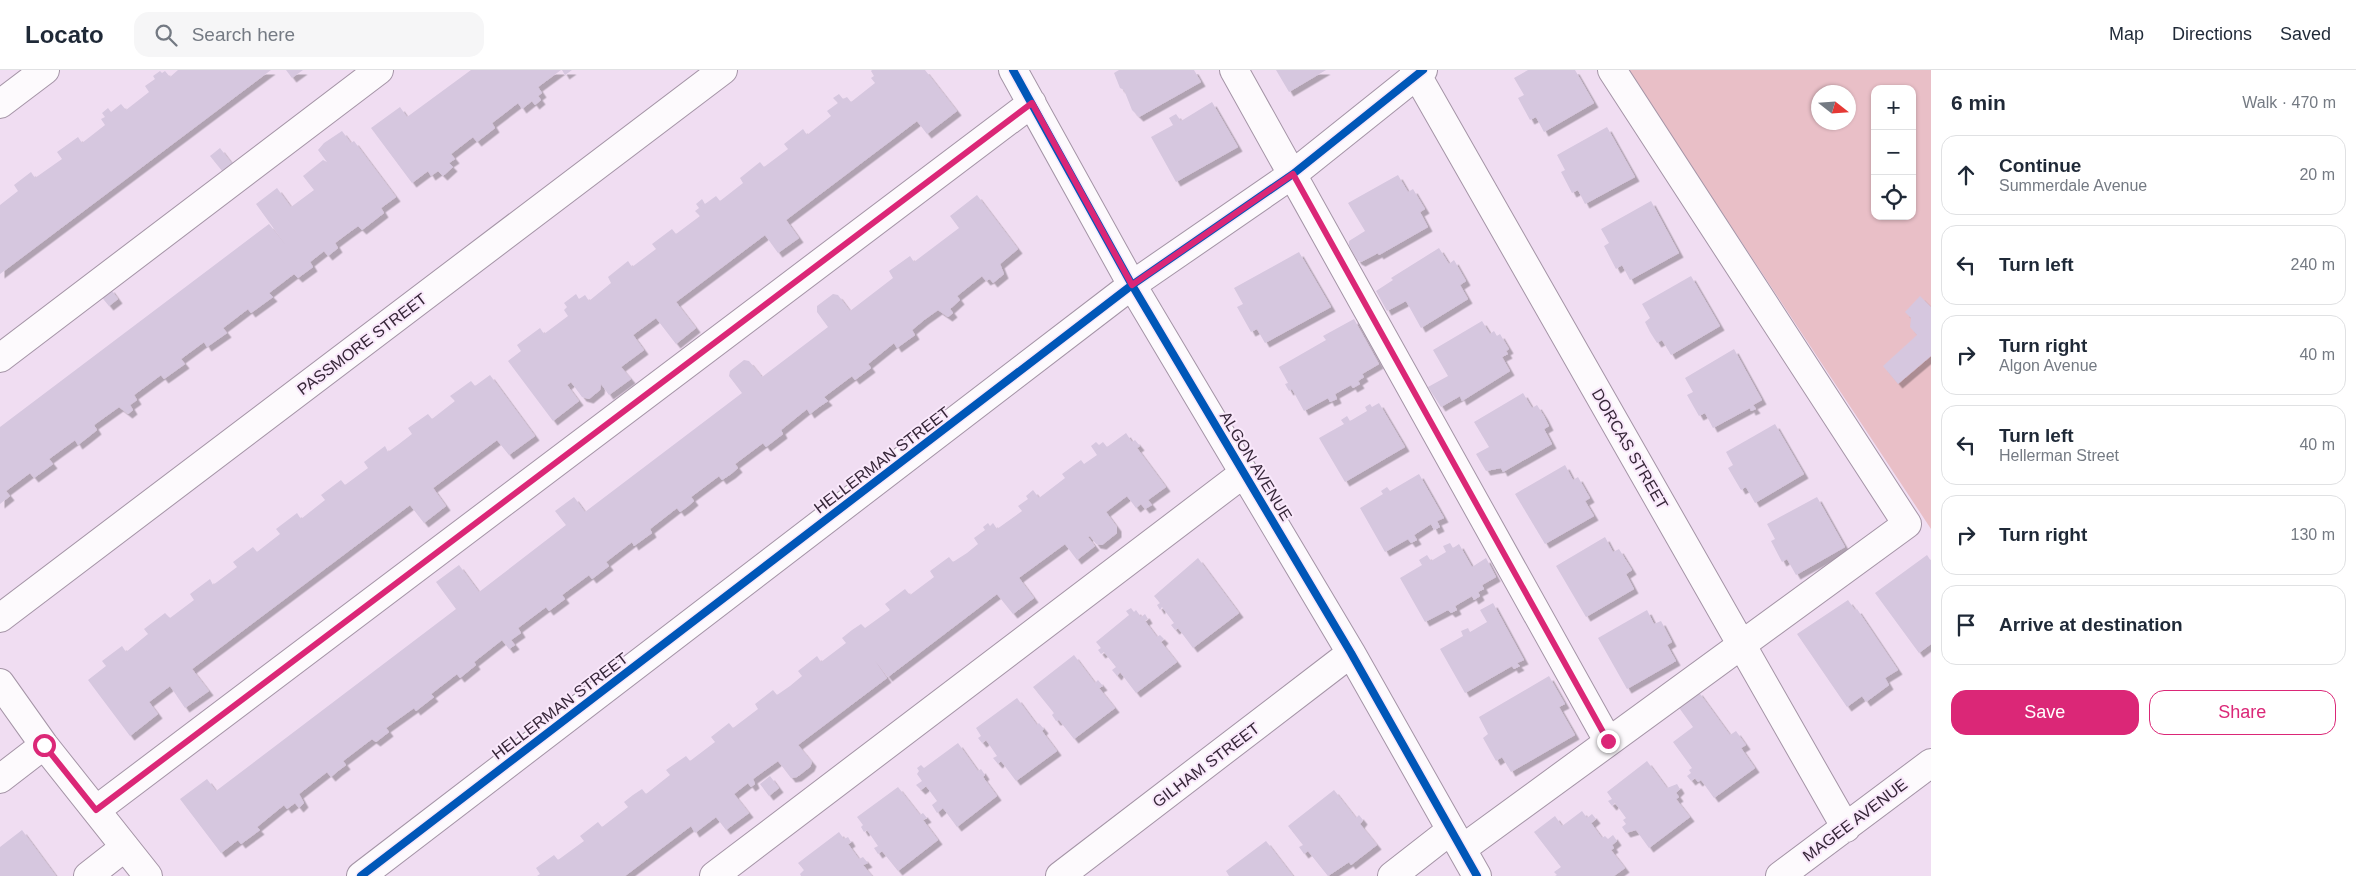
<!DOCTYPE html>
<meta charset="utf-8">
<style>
:root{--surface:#fff;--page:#f6f6f7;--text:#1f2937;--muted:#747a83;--line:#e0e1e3;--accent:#db2777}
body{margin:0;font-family:Arial,sans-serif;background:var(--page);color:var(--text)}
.controls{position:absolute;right:15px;top:15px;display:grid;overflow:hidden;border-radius:10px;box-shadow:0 1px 4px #0004}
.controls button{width:45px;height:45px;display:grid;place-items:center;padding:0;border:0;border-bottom:1px solid var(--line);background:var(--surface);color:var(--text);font:25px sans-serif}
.compass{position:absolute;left:1811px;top:15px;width:45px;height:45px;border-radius:50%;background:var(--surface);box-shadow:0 1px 4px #0004;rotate:107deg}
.stop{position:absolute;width:15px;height:15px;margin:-11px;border:4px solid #db2777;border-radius:50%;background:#fff}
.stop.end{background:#db2777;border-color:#fff;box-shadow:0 1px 5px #0008}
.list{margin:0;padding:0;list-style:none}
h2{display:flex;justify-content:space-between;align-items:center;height:65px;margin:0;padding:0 20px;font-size:21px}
h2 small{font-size:16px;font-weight:400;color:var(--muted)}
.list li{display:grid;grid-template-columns:32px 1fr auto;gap:15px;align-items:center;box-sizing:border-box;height:80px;margin:0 10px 10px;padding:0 10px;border:1px solid var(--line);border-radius:15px}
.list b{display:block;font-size:19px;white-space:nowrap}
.list p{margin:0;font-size:16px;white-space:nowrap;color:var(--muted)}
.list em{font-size:16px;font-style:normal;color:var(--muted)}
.actions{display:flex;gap:10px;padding:15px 20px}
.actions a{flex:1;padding:11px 0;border:1px solid var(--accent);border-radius:15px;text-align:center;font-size:18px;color:var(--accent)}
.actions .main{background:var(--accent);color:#fff}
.icon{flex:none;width:28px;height:28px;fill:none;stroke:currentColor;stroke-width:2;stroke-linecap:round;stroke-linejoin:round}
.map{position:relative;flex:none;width:1931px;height:806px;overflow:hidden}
header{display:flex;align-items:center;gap:30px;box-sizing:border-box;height:70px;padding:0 25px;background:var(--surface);border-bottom:1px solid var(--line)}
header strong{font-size:24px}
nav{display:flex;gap:28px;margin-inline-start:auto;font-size:18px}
.search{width:350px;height:45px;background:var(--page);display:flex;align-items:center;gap:12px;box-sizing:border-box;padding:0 18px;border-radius:15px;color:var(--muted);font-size:19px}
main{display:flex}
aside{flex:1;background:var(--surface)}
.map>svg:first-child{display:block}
.green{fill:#e9bfc7;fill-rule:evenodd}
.building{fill:#d6c7df;filter:url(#shadow)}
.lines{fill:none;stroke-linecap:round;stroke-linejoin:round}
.minor-casing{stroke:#a494a6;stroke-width:30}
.major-casing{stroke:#a494a6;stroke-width:30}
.minor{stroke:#fdfafd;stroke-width:28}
.major{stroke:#fdfafd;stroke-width:28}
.cycleway-casing{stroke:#f9e8fb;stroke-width:11}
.cycleway{stroke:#0057b8;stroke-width:8}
.route{stroke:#db2777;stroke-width:6}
.labels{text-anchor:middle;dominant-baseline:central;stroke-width:4;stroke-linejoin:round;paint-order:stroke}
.street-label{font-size:16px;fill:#362638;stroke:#f9e8fb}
</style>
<header>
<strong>Locato</strong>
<div class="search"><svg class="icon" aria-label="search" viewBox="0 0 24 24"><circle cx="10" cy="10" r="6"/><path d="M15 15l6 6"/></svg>Search here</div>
<nav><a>Map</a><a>Directions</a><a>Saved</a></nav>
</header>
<main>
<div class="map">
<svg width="1931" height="806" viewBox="0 0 1931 806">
<defs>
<filter id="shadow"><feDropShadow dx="4.5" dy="4.5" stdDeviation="0" flood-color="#0004"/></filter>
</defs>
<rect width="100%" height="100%" fill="#f0ddf2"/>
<path class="green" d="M1628 0H1931V459ZM1875 19H1912V146H1875ZM1818 22H1848V52H1818Z"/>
<path class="building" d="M178 0H271L0 204V135L18 121 14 115 31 102 35 108 62 89 57 82 78 67 82 73 105 55 101 49 105 47 102 43 108 38 111 42 121 34 126 40 149 22 145 16 155 9 153 6 160 1 162 3 165 1 170 7Z
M286 0H303L292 8Z
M471 0H561L538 17 542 23 538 26 541 30 535 35 532 31 522 39 518 33 492 53 495 58 477 72 473 67 451 84 455 89 449 93 453 97 443 106 438 101 431 106 428 101 412 113 371 58 400 37 407 47Z
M562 0H572L565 5Z
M872 0H925L957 41 927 64 917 51 786 150 799 168 778 183 765 165 676 232 696 258 676 274 656 248 633 265 644 280 621 297 631 309 609 325 601 314 600 320 589 329 582 327 571 312 567 315 579 331 553 351 508 291 521 281 517 275 540 258 544 264 568 246 564 240 567 237 564 233 576 224 579 229 585 225 589 231 611 213 608 207 628 191 632 197 656 179 652 174 672 159 676 164 700 146 695 141 699 138 696 134 702 129 705 134 716 126 720 131 743 113 740 108 760 92 764 97 788 79 784 74 803 59 807 65 831 46 827 41 838 33 833 28 839 24 843 29 847 27 851 32 875 13 871 8 874 6 871 1Z
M1119 0H1194L1201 12 1139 47 1132 40 1124 20 1120 18 1114 3Z
M1276 0H1326L1289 22Z
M1528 0H1575L1594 33 1544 62 1536 47 1530 50 1518 28 1524 25 1514 8Z
M1212 32 1238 77 1176 112 1151 67 1173 55 1169 48 1176 44 1181 51Z
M1607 57 1635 107 1585 134 1578 120 1572 123 1561 102 1565 100 1557 85Z
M342 61 351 73 354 71 396 127 381 138 384 143 362 160 358 156 347 164 335 173 338 178 328 186 324 181 310 192 313 197 298 208 294 204 269 223 273 227 251 243 248 239 223 258 227 263 207 277 204 272 181 289 185 294 164 309 161 305 134 325 137 330 130 335 133 340 128 344 119 337 94 355 97 360 87 368 78 375 75 370 49 389 53 394 34 408 30 403 6 421 10 426 0 434V357L269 154 285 174 256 134 277 118 291 137 314 120 303 106 323 90 327 92 318 80 324 73Z
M220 78 233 95 223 102 210 86Z
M1398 105 1408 122 1413 119 1425 139 1420 142 1428 157 1379 185 1378 183 1361 192 1357 190 1349 175V171L1365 161 1348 133Z
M977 125 1018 179 1000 194 1004 204 993 213 990 209 986 211 982 206 957 226 960 230 950 239 953 243 948 247 938 240 924 250 912 260 915 265 897 278 894 273 868 294 871 298 855 310 852 306 824 327 828 331 819 337 810 344 807 339 781 360 783 364 766 377 763 373 735 394 738 398 731 404 722 410 719 406 691 427 694 431 687 437 680 442 677 438 650 459 652 463 634 476 632 472 606 492 609 496 592 509 589 505 562 525 565 529 549 541 546 537 518 558 521 563 511 570 515 575 509 579 502 570 474 592 476 595 460 608 457 604 431 624 434 627 416 641 414 638 386 658 389 662 376 672 372 669 343 691 346 695 338 701 331 707 327 702 299 724 304 733 299 738 295 733 287 739 284 735 257 757 260 760 241 774 238 770 221 783 180 729 207 709 216 721 456 539 436 512 459 495 479 522 566 455 555 441 574 427 585 442 742 323 729 306 730 301 744 290 749 291 762 307 828 257 817 242V236L833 224 838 225 850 241 893 208 889 201 910 186 914 192 959 158 950 146Z
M1651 131 1679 183 1630 210 1622 195 1616 199 1604 176 1609 173 1601 159Z
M1439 178 1449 194 1454 190 1466 211 1460 215 1468 229 1421 258 1406 231 1387 241 1376 221 1393 210 1391 208Z
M1299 182 1331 237 1265 273 1257 259 1251 262 1237 237 1243 234 1234 218Z
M1691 206 1720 256 1671 285 1662 270 1657 273 1650 262 1645 252 1650 248 1642 234Z
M110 218 118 229 109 236 100 225Z
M1920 226 1931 237V286L1898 314 1883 296 1917 265 1910 257 1911 248 1905 242Z
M1354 249 1379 294 1362 304 1364 307 1358 311 1360 314 1353 318 1351 315 1335 324 1337 329 1330 332 1328 328 1304 341 1292 319 1289 321 1285 314 1288 313 1279 297 1326 270 1323 266Z
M1482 251 1490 264 1494 261 1497 266 1500 264 1509 279 1506 281 1508 284 1502 287 1510 301 1462 331 1460 326 1441 337 1428 317 1448 306 1433 280Z
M1734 279 1762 330 1753 335 1756 339 1751 341 1750 338 1713 358 1705 343 1699 346 1687 325 1693 322 1685 308Z
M490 305 535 366 509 385 497 370 433 418 446 436 424 453 410 435 192 599 209 621 185 638 170 616 149 632 158 644 130 666 88 610 106 596 102 591 122 576 126 582 148 564 144 559 165 543 170 548 194 530 190 524 210 509 213 515 237 497 233 492 253 477 257 482 280 464 276 459 297 443 301 449 325 430 321 425 341 410 345 415 368 398 364 392 385 376 388 382 399 374 412 364 408 358 428 344 432 349 455 331 450 326 460 319 471 311 475 316Z
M1523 323 1532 338 1537 335 1544 346 1549 356 1544 359 1552 374 1503 402 1501 398 1486 401 1476 384 1489 377 1474 352Z
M1379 333 1405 377 1345 412 1319 368 1344 354 1341 350 1347 346 1350 351 1367 341 1365 337 1370 334 1372 337Z
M1775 354 1804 404 1755 433 1746 417 1741 420 1728 398 1733 395 1726 382Z
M1126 363 1132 372 1135 370 1140 376 1137 378 1166 417 1148 430 1152 435 1145 439 1141 434 1136 438 1127 426 1106 442 1117 457V463L1102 475 1096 474 1090 466 1088 467 1095 476 1077 490 1065 474 1020 507 1019 508 1034 528 1013 544 997 524 888 607 875 591 887 608 798 675 812 692 810 697 797 707 791 708 778 691 753 709 755 714 751 717 748 713 734 724 749 743 726 760 716 747 695 763 691 756 625 806H537L540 804 536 798 554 785 558 790 584 771 580 766 598 752 602 757 628 737 624 732 633 725 642 719 646 724 670 705 666 700 686 686 690 691 715 672 711 667 729 653 733 658 758 639 755 634 773 620 777 625 790 616 802 606 798 601 817 586 821 592 846 573 842 568 852 560 861 554 865 558 890 540 885 534 905 519 910 525 934 507 930 501 949 487 953 492 967 483 978 474 974 468 985 460 983 457 988 453 990 456 993 453 997 459 1022 441 1018 436 1028 429 1026 426 1033 420 1039 428 1065 408 1062 404 1081 390 1084 394 1097 385 1091 376 1096 372 1099 375 1103 372 1107 377Z
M1565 395 1573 410 1578 407 1590 428 1585 431 1594 446 1545 474 1515 424Z
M1419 404 1444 448 1437 451 1440 457 1434 460 1431 454 1414 465 1417 470 1411 473 1408 469 1385 482 1360 438 1383 424 1381 421 1387 417 1390 421Z
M1817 427 1845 477 1796 505 1787 489 1782 492 1771 471 1775 469 1767 454Z
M1605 467 1613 482 1619 479 1632 500 1626 504 1634 519 1586 547 1556 496Z
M1450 473 1453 478 1459 474 1472 497 1486 488 1496 507 1482 515 1484 519 1478 522 1480 526 1474 530 1472 526 1455 536 1457 540 1451 543 1448 540 1425 552 1400 508 1422 495 1419 490 1427 485 1431 491 1446 482 1443 476Z
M1927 485 1931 491V574L1919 583 1875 523Z
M1198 488 1239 543 1193 578 1178 558 1175 560 1171 555 1174 553 1162 537 1160 540 1157 535 1160 533 1154 526Z
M1848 530 1855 540 1857 539 1898 600 1885 608 1889 615 1866 632 1862 626 1847 637 1797 564Z
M1493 533 1524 590 1517 593 1520 596 1514 599 1512 596 1465 623 1440 579 1463 566 1461 561 1468 558 1470 562 1487 552 1480 540Z
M1131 538 1134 542 1136 540 1141 547 1145 544 1148 549 1145 551 1157 567 1160 565 1164 569 1161 572 1177 592 1136 623 1120 602 1117 606 1112 600 1116 597 1104 582 1101 584 1098 580 1101 578 1096 572 1129 545 1126 541Z
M1647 540 1654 554 1661 551 1672 572 1667 575 1676 591 1627 619 1598 568Z
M1074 585 1095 613 1098 610 1103 616 1099 618 1115 638 1074 669 1059 650 1056 651 1052 645 1054 643 1033 617Z
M1549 606 1565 634 1559 637 1575 665 1511 702 1502 687 1496 691 1483 668 1488 664 1479 647Z
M1698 621 1730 665 1736 661 1746 675 1741 678 1755 698 1714 728 1701 710 1698 712 1695 708 1691 711 1687 706 1691 703 1689 700 1692 698 1673 672 1693 657 1677 635Z
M1017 628 1037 655 1039 653 1044 659 1042 661 1057 681 1016 711 1001 691 998 694 993 688 997 686 986 670 982 673 978 668 981 666 976 658Z
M958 673 978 701 981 699 985 705 983 707 997 726 957 757 943 738 937 743 932 735 937 731 926 716 921 720 916 715 922 711 917 704 919 701 917 698 921 695 924 698Z
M1647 691 1667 718 1677 714 1680 719 1676 723 1679 727 1676 729 1690 747 1649 778 1636 760 1626 763 1622 757 1626 754 1623 750 1626 748 1615 733 1612 736 1608 731 1612 729 1607 722Z
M770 706 779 718 769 726 760 714Z
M898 717 920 745 923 743 927 748 923 750 938 770 898 801 882 781 878 784 874 778 878 776 867 760 864 762 861 757 863 755 857 747Z
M1334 720 1356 748 1359 745 1363 750 1360 754 1377 775 1351 795 1349 792 1328 806 1308 781 1304 784 1299 777 1303 775 1288 756Z
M1582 741 1587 748 1592 744 1596 749 1591 753 1602 768 1605 766 1608 769 1613 765 1617 771 1612 775 1614 778 1611 780 1625 798 1614 806H1555L1557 805 1554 802 1561 797 1534 762 1555 746 1562 756Z
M22 760 56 806H0V777Z
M839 762 844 769 848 767 851 772 848 774 859 789 863 787 868 793 863 795 872 806H801L800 804 804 800 798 793Z
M1266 771 1293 806H1229L1226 801Z"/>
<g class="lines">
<defs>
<path id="minor" d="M1013 0 1132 215 1351 583 1477 806
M1234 0 1608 671
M1414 0 1846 758
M0 288 379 0
M0 548 723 0
M0 613 44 675 148 806
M0 709 44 675
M96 740 1032 33
M1462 779 1907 454 1612 0
M88 806 125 777
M361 806 1132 215 1293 104 1423 0
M714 806 1244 403
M1060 806 1351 583
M1392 806 1451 760
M1780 806 1931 693"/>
<path id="major" d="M0 34 45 0"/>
</defs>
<use href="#minor" class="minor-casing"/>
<use href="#major" class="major-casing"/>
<use href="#minor" class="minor"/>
<use href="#major" class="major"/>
<defs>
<path id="cycleway" d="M1013 0 1132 215 1351 583 1477 806
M361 806 1132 215 1293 104 1423 0"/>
</defs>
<use href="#cycleway" class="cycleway-casing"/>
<use href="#cycleway" class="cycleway"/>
</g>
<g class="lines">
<path class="route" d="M44 675 96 740 1032 33 1132 215 1293 104 1608 671"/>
</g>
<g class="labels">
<g class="street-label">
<text transform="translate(362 274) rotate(-37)">PASSMORE STREET</text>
<text transform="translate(1630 379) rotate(60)">DORCAS STREET</text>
<text transform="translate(882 390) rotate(-37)">HELLERMAN STREET</text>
<text transform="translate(1256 396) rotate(59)">ALGON AVENUE</text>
<text transform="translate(560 636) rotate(-37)">HELLERMAN STREET</text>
<text transform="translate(1206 695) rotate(-37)">GILHAM STREET</text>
<text transform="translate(1855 750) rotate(-37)">MAGEE AVENUE</text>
</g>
</g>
</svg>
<div class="controls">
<button>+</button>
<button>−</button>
<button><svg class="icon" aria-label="locate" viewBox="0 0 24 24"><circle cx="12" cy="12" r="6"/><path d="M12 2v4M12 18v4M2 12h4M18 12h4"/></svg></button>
</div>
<svg class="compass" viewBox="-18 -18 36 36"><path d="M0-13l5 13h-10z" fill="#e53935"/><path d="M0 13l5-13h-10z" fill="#747a83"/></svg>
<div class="stop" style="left:44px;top:675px"></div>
<div class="stop end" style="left:1608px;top:671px"></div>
</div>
<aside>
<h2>6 min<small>Walk · 470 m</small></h2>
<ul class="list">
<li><svg class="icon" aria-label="ahead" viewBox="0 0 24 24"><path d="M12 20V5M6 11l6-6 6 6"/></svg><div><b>Continue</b><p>Summerdale Avenue</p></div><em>20 m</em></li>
<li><svg class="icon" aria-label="left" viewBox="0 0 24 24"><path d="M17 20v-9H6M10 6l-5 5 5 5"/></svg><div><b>Turn left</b></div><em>240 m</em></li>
<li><svg class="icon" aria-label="right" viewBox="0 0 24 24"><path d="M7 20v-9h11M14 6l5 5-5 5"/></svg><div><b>Turn right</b><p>Algon Avenue</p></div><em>40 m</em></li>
<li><svg class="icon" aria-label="left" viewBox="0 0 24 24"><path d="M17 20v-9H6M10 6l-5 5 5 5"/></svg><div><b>Turn left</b><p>Hellerman Street</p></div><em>40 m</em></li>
<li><svg class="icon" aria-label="right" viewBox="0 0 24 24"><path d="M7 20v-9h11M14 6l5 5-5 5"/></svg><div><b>Turn right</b></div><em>130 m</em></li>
<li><svg class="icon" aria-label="arrive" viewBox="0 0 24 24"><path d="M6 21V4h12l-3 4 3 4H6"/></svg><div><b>Arrive at destination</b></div></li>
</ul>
<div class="actions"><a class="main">Save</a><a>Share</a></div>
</aside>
</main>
